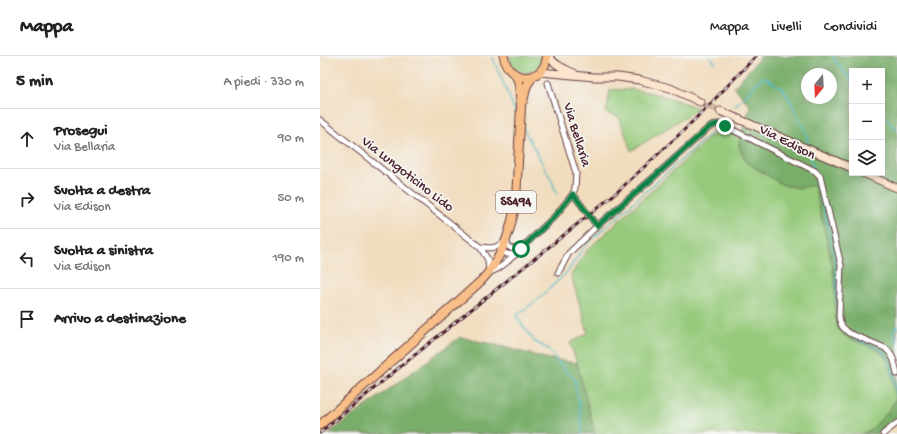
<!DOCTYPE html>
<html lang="it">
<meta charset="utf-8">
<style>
:root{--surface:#fff;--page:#f2f2f2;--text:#222;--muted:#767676;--line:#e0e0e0}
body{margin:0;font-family:"Gochi Hand",sans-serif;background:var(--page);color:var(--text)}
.controls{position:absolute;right:12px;top:12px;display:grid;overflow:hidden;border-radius:0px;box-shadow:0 2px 10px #0003}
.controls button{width:36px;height:36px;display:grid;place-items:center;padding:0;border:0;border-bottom:1px solid var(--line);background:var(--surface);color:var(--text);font:20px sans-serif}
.compass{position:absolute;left:481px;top:12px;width:36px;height:36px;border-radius:50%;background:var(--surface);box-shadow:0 2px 10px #0003;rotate:198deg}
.stop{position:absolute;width:12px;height:12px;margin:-9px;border:3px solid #0b8043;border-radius:50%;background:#fff}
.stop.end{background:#0b8043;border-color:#fff;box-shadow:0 1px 4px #0008}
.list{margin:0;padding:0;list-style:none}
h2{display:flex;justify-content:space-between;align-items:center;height:52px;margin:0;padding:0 16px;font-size:17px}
h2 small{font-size:13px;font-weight:400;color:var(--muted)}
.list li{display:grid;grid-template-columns:26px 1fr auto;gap:12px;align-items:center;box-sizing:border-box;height:60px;padding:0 16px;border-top:1px solid var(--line)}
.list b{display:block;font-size:15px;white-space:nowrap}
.list p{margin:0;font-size:13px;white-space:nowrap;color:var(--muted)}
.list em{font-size:13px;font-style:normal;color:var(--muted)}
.icon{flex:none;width:22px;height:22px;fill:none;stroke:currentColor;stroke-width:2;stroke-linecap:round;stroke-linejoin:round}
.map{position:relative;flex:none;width:577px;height:378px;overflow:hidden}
header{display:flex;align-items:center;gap:24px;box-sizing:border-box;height:56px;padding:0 20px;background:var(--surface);border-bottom:1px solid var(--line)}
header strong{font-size:19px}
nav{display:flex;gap:22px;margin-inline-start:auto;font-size:14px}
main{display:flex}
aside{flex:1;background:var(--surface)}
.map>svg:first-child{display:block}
.green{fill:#97ca7b;stroke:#707453}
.forest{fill:#79ae6b;stroke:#62664b;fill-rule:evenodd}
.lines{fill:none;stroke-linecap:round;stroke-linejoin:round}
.stream{stroke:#48b7c2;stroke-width:1.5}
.secondary-tunnel{stroke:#d0b6a0;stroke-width:7;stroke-dasharray:7 3.5;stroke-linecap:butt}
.street-casing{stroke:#633b41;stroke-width:7}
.secondary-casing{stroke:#633b41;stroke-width:9}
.primary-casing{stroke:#633b41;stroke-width:10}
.street{stroke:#fff;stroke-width:5}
.secondary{stroke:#fce5cf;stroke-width:7}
.primary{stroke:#f7be88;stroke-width:8}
.rail-casing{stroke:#4a1f2b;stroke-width:3}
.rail{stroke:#f6f6f2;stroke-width:1.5;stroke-dasharray:4.5;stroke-linecap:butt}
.route{stroke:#0b8043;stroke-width:5}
.labels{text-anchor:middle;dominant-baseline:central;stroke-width:3.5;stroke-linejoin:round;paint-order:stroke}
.shield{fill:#f6f6f2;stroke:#7e6067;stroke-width:1}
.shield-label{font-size:13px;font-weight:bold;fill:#4a1f2b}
.street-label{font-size:14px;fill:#4a1f2b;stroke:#f6f6f2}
</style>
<header>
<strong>Mappa</strong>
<nav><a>Mappa</a><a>Livelli</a><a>Condividi</a></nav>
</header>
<main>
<aside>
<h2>5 min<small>A piedi · 330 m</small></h2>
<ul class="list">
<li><svg class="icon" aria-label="ahead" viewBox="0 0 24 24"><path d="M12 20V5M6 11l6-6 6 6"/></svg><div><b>Prosegui</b><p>Via Bellaria</p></div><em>90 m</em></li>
<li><svg class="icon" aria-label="right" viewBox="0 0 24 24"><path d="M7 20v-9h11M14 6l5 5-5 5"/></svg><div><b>Svolta a destra</b><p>Via Edison</p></div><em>50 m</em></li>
<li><svg class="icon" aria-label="left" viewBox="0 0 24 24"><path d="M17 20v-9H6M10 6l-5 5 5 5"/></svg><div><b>Svolta a sinistra</b><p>Via Edison</p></div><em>190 m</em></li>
<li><svg class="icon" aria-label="arrive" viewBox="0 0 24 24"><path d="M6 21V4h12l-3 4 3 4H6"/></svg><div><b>Arrivo a destinazione</b></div></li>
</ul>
</aside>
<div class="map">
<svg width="577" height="378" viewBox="0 0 577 378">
<rect width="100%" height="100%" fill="#f6f6f2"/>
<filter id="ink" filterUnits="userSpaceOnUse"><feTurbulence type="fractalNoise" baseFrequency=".025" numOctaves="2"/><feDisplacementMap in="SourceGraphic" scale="8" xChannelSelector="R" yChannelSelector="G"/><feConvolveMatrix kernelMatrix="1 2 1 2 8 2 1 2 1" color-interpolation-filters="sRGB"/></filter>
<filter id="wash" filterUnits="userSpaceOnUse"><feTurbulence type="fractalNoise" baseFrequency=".012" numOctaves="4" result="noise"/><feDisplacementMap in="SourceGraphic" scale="16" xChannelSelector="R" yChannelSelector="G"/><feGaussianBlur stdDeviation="0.9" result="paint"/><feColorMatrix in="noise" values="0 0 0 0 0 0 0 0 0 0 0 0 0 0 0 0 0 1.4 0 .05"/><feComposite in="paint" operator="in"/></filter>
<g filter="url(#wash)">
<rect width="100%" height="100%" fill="#f1dcbd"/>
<path class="green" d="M190 0H222C220 22 191 22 190 0Z
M312 33 341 39 379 52 311 95 299 61 286 57 290 34Z
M400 72 420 82 419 90 426 106 463 129 480 132 494 128 512 207 515 225 530 283C538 286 547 288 554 292 573 301 573 325 577 342L568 356 551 374 542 378H275L257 307 250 287 268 277 251 219 267 194Z"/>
<path class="forest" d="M441 0H577V362L571 368 557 378H542L551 374 568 356 576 342 569 307 564 298 555 292 530 283 518 273 515 259V225L512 207 494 129 480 132 463 129 426 106 419 90 420 82 430 50 414 31ZM532 15H562V117H532ZM487 18H511V42H487Z
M140 281 180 290 225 302 257 307 275 378H8Z"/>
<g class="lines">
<path class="stream" d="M172 0 197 60
M390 0 395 7
M512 0 532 26
M415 50 443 21 446 22 463 33 473 50 485 74 488 89
M562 58 577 74
M203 72 232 125 237 138
M490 97 493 113
M494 117 509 173 516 209 517 252
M518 266 520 272 527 278
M577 269 573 276 577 286
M536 283C544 287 554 289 562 295 573 302 575 330 577 342
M262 378C262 366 260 354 258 342 257 335 255 331 255 323L247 317 228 293 214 285 196 260 221 241 248 215 263 192 278 178 379 88 391 77"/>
</g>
</g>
<g filter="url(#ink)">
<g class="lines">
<path class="secondary-tunnel" d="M380 46 400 55"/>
<defs>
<path id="street" d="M0 64 160 191 168 204 169 217 179 212 187 206 235 160 253 138 255 132 256 117 228 27
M253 138 277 170 334 121 388 72 397 68 405 70 495 115 500 120 521 209 519 261C521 270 522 271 529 277L565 292C574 299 575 308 577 318
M160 191C172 193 176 192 186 185 189 194 192 193 201 193
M182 192 183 196 187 198 195 199
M238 217 249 197 277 170
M563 378 577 367"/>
<path id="secondary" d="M229 0C234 9 245 13 254 17
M220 16 274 21H298L319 24 350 32 380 46
M400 55 532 112
M543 117 577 132"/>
<path id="primary" d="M184 0C187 28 225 28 227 0
M203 45 207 29 214 19
M0 369 161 225C182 203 192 172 196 143L201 51 199 28 196 19"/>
</defs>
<use href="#street" class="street-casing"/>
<use href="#secondary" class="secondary-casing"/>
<use href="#primary" class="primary-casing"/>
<use href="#street" class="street"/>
<use href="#secondary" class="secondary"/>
<use href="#primary" class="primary"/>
<defs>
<path id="rail" d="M0 377 86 306 296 137 363 75 392 46 436 0"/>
</defs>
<use href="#rail" class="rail-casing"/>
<use href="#rail" class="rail"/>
</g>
</g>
<g class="lines" filter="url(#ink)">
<path class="route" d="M201 193 235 160 253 138 277 170 334 121 388 72 397 68 405 70"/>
</g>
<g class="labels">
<rect class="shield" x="176" y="135" width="40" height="22" rx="3"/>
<g class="shield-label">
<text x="196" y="146">SS494</text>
</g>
<g class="street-label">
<text transform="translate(256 79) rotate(73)">Via Bellaria</text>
<text transform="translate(467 87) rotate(27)">Via Edison</text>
<text transform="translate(87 119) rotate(38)">Via Lungoticino Lido</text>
</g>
</g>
</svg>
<div class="controls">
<button>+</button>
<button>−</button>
<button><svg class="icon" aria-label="layers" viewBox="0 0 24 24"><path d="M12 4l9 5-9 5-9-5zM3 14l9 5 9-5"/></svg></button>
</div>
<svg class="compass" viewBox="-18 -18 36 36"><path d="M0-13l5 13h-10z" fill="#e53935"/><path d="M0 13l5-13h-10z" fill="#767676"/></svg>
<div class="stop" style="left:201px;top:193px"></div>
<div class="stop end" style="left:405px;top:70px"></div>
</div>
</main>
